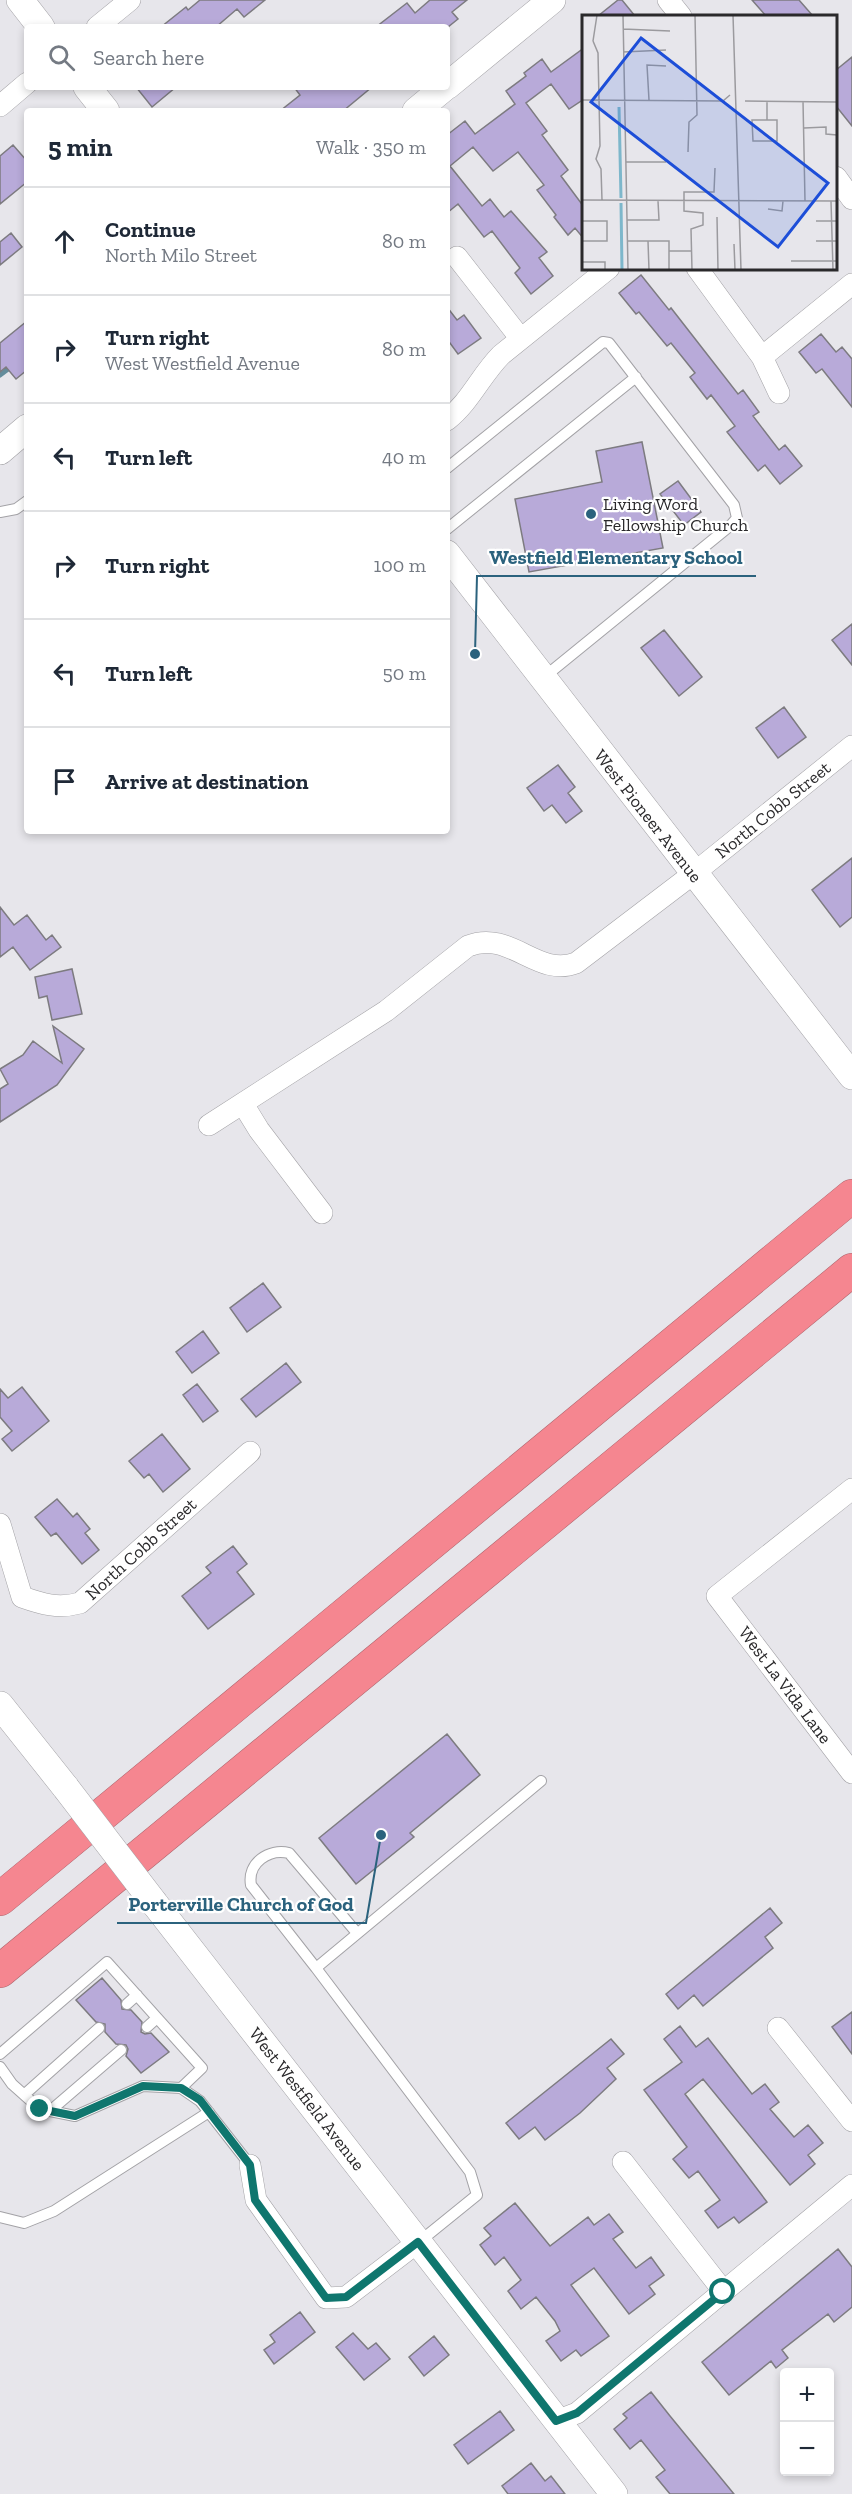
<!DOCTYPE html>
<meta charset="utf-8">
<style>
:root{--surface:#fff;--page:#f2f2f3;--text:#1f2937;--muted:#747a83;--line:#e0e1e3}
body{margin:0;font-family:"Zilla Slab",serif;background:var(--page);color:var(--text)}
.controls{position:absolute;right:18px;bottom:18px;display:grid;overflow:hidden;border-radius:6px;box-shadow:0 3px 9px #0003}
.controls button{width:54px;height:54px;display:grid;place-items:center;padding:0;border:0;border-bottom:2px solid var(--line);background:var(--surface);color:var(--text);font:30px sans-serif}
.stop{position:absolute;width:18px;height:18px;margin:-14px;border:4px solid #0f766e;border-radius:50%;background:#fff}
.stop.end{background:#0f766e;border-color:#fff;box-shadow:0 2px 6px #0008}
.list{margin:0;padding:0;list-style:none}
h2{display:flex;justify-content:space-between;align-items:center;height:78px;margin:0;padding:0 24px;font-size:26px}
h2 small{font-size:20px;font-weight:400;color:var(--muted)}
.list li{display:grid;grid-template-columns:39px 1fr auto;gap:18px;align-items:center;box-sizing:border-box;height:108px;padding:0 24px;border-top:2px solid var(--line)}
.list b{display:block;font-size:22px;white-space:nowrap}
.list p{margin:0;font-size:20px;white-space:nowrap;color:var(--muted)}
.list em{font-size:20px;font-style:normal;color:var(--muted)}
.icon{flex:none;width:33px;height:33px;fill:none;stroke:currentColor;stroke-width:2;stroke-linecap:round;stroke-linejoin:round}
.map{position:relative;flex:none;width:852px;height:2494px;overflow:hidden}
.search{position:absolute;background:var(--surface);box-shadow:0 3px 9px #0003;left:24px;top:24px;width:426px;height:66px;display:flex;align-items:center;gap:15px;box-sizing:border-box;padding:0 21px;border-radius:6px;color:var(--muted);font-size:22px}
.panel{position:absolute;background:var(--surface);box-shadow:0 3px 9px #0003;left:24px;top:108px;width:426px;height:726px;border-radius:6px}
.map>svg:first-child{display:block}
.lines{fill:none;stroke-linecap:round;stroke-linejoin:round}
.stream{stroke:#648c9b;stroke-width:5}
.building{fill:#b8aad9;stroke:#7d7b80;stroke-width:1.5}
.service-casing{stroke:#a3a2a6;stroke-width:12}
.minor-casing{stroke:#a3a2a6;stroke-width:22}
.tertiary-casing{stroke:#a3a2a6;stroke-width:28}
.motorway-casing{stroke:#ae656d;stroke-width:34}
.service{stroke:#fff;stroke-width:10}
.minor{stroke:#fff;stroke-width:21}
.tertiary{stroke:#fff;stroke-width:27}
.motorway{stroke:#f58690;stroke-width:33}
.tertiary-bridge-casing{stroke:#a3a2a6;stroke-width:28;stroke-linecap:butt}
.tertiary-bridge{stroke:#fff;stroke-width:27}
.route{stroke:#0f766e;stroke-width:8}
.poi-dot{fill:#2b627d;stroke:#fff;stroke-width:2}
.labels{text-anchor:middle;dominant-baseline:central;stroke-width:4.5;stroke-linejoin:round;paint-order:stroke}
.poi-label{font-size:18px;fill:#2a292b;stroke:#fff;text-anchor:start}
.street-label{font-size:18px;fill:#2a292b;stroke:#fff}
.inset-river{fill:none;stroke:#7db7cb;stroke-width:3}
.inset-road{fill:none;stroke:#9b9a9e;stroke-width:1.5}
.view{fill:#1d4ed8;fill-opacity:0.15;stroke:#1d4ed8;stroke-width:3}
.inset-edge{fill:none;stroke:#2a292b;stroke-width:3}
.leader{fill:none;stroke:#2b627d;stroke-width:2}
.callout-dot{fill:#2b627d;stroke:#fff;stroke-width:2}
.callout-label{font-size:20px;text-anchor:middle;font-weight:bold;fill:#2b627d;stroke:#fff;stroke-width:4.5;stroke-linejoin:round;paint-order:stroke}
</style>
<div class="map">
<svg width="852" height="2494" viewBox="0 0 852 2494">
<rect width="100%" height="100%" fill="#e7e6eb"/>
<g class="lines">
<path class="stream" d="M0 375 12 366"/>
</g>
<path class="building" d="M200 0H265L244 17 237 9 216 27H161L186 7 188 10Z
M430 0H467L452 12 458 19 448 27H376L407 3 415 13Z
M618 0H622L635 16H598Z
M752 0H799L813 16H766Z
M584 48V99L569 109 551 84 526 103 547 131 542 135 568 170 561 176 584 207V239L575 228 568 235 554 217 556 215 537 190 544 185 518 152 493 171 473 147 450 166 482 206 490 199 504 217 511 211 547 252 539 258 553 276 531 294 515 273 520 268 492 231 484 237 458 204 447 213V135L465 121 475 134 515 104 506 91 526 76 524 73 542 59 551 72Z
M852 57V126L836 106V70Z
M136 87H176L152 107Z
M294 87H372L343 111H280L300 95Z
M13 145 27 161V182L0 204V156Z
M11 233 22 247 0 265V242Z
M641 275 669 310 671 308 738 394 743 390 759 412 753 416 779 450 785 445 802 466 780 484 765 465 758 471 727 432 735 426 711 395 707 399 690 377 695 373 671 343 667 346 639 312 636 314 619 293Z
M447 307 457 320 464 315 481 338 458 354 447 339Z
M27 321V370L16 379 6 367 0 372V343Z
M821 334 836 352 842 347 852 359V407L822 369 816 373 799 352Z
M642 442 663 548 529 572 515 499 602 482 596 451Z
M678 481 701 512 684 525 660 494Z
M852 624V665L832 640Z
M664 630 702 677 679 696 641 648Z
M784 707 806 737 778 758 756 728Z
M558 765 575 787 568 793 582 811 566 823 552 805 544 811 527 788Z
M852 858V917L840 927 812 890Z
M0 907 14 925 27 915 46 940 52 935 61 947 30 970 13 947 0 957Z
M72 969 82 1014 52 1020 47 996 39 998 35 977Z
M53 1026 84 1049 57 1085 0 1122V1089L8 1084 0 1069 23 1055 33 1041 62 1063Z
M263 1283 281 1307 247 1332 230 1308Z
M203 1331 219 1353 192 1373 176 1352Z
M286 1363 301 1382 256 1417 241 1399Z
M197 1384 218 1411 203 1422 183 1395Z
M22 1387 49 1421 12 1451 2 1439 12 1431 0 1417V1389L8 1398Z
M162 1434 190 1469 163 1492 149 1474 144 1478 129 1461Z
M57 1499 73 1517 77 1513 90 1529 85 1533 99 1550 82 1564 56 1533 51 1536 35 1517Z
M233 1546 247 1564 237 1572 254 1594 208 1629 182 1596 211 1573 206 1567Z
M447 1734 480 1775 410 1833 414 1837 356 1884 319 1838Z
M770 1908 782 1923 765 1937 773 1948 703 2006 694 1995 678 2009 666 1994Z
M102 1978 121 2000 122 2009 131 2010 142 2022 141 2032 145 2034 151 2033 169 2052 141 2073 126 2056 128 2049 126 2045 116 2044 105 2032V2024L96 2022 76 2000Z
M852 2012V2054L832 2027Z
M680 2026 696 2047 708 2038 752 2094 765 2084 779 2102 770 2109 794 2137 808 2125 823 2143 808 2155 815 2164 790 2185 703 2079 685 2094 767 2202 739 2223 734 2217 718 2228 705 2211 720 2200 698 2171 689 2178 673 2159 687 2147 644 2090 682 2062 664 2039Z
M611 2039 624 2054 607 2068 616 2079 580 2113 545 2140 535 2127 519 2139 506 2123Z
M515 2203 550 2246 588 2217 594 2225 609 2214 623 2232 613 2239 636 2268 651 2257 664 2275 649 2286 655 2294 629 2314 594 2268 571 2285 609 2336 581 2356 576 2350 561 2361 546 2341 560 2331 555 2321 536 2297 521 2309 508 2291 521 2280 504 2257 495 2265 480 2245 491 2236 484 2228Z
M838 2249 852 2267V2307L834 2322 828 2314 782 2350 788 2358 776 2368 771 2361 729 2395 702 2362Z
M300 2312 315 2332 274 2364 264 2350 275 2342 270 2335Z
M353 2333 368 2349 376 2343 390 2359 364 2380 336 2347Z
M434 2336 449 2355 424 2376 409 2357Z
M651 2392 670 2416 734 2494H670L656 2477 665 2470 641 2440 630 2449 614 2429 627 2418 623 2414Z
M500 2411 514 2430 468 2464 454 2445Z
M531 2463 545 2481 551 2476 565 2494H508L502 2486Z"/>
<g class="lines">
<defs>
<path id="service" d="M447 468 603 342 609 343 734 505 737 518 731 525 543 678
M0 512 16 509 27 501
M447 529 636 377
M316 1968 251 1885C247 1863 269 1848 289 1853L357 1933
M127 2004 137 1995
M147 2027 157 2018
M0 2054 107 1962 202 2068 181 2088
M0 2067 12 2084 40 2109 75 2116 143 2086 181 2088 200 2101 250 2165
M25 2094 99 2028
M50 2111 121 2050
M0 2217 24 2223 54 2211 209 2112
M419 2242 477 2195 470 2172 316 1968 541 1781"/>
<path id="minor" d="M668 0 681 16
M97 27 130 0
M0 106 27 83
M836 177 852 199
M457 257 521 339
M697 268 762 357 779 393
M762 357 852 284
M447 420C470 402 481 375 501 355L609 268
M243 1104 259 1130 322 1213
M209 1125 386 1011 468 946C510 929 537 978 576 963L693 874 852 746
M852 1489 717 1596 852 1773
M0 1524 22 1597C42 1604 58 1609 80 1603L250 1452
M778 2028 852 2121
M623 2162 724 2292
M250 2165 256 2200 326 2298 346 2297 418 2242
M556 2421 577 2413 852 2185"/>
<path id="tertiary" d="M20 0 41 27
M447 86 552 0
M87 87 106 111
M416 111 445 87
M0 451 27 428
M447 554 852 1076
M0 1705 66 1788
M155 1904 614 2494"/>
<path id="motorway" d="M0 1899 852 1196
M0 1971 852 1270"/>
</defs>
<use href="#service" class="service-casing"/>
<use href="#minor" class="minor-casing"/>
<use href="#tertiary" class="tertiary-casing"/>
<use href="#motorway" class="motorway-casing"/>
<use href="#service" class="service"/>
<use href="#minor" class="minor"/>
<use href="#tertiary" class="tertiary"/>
<use href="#motorway" class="motorway"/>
<defs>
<path id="tertiary-bridge" d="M66 1788 155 1904"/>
</defs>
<use href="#tertiary-bridge" class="tertiary-bridge-casing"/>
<use href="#tertiary-bridge" class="tertiary-bridge"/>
</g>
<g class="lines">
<path class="route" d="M40 2109 75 2116 143 2086 181 2088 200 2100 250 2165 255 2200 326 2298 346 2297 418 2242 556 2421 577 2413 723 2292"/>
</g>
<circle class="poi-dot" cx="591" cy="514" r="6"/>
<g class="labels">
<g class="poi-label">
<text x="603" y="504">Living Word<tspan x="603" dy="21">Fellowship Church</tspan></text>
</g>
<g class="street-label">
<text transform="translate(773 810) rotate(-39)">North Cobb Street</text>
<text transform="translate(648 816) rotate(52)">West Pioneer Avenue</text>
<text transform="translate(141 1549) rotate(-42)">North Cobb Street</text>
<text transform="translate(785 1685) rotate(53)">West La Vida Lane</text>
<text transform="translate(307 2099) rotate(52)">West Westfield Avenue</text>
</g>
</g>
<g transform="translate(582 15)">
<rect width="255" height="255" fill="#e7e6eb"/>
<path class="inset-river" d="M37 92 39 183M39 188 40 255"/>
<path class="inset-road" d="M41 0 46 255M151 0 159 255M41 14 88 16M11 26 16 38 18 131 14 144 19 154 20 185M11 26 15 0M41 37 84 35M148 80 141 86 149 93M0 85 141 86M67 85 65 50 84 51M163 86 255 87M185 86V105M221 86 223 186M170 105H195V126H171ZM222 113 244 112V119L255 120M106 137 107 107 115 100 113 0M44 147H84M0 185 255 186M249 186 251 255M186 194 200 196 201 186M135 202 136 255M45 205H77L76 186M0 206H25V226H0M234 206H255M46 226H87V255M66 226 67 255M234 226H255M152 229 153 255M87 236H110M209 246H255M0 247H23V255M110 255 109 214 121 210V198L102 196V177H132L133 153"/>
<path class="view" d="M59 23 246 168 196 232 9 87Z"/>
<rect width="255" height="255" class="inset-edge"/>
</g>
<path class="leader" d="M475 654L477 576H756M381 1835L366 1923H117"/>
<g class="callout-dot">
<circle cx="475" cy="654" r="6"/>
<circle cx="381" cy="1835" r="6"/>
</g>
<g class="callout-label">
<text x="616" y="564">Westfield Elementary School</text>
<text x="241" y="1911">Porterville Church of God</text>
</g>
</svg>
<div class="controls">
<button>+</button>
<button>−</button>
</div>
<div class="stop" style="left:723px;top:2292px"></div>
<div class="stop end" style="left:40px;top:2109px"></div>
<div class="search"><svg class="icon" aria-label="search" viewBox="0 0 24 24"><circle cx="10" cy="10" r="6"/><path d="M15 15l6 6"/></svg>Search here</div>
<section class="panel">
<h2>5 min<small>Walk · 350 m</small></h2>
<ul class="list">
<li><svg class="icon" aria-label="ahead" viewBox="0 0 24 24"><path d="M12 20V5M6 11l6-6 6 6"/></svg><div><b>Continue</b><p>North Milo Street</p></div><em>80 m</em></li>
<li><svg class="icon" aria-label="right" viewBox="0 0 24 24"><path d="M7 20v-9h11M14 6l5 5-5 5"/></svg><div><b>Turn right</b><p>West Westfield Avenue</p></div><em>80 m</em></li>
<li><svg class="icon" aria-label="left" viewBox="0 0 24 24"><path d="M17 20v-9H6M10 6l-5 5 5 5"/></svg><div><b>Turn left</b></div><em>40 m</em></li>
<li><svg class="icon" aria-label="right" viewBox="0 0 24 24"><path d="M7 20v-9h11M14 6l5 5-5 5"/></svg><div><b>Turn right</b></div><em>100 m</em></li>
<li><svg class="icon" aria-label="left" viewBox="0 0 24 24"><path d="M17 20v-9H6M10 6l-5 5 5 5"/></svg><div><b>Turn left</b></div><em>50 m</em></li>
<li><svg class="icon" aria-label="arrive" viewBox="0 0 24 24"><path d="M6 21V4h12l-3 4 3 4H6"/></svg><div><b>Arrive at destination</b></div></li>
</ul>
</section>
</div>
